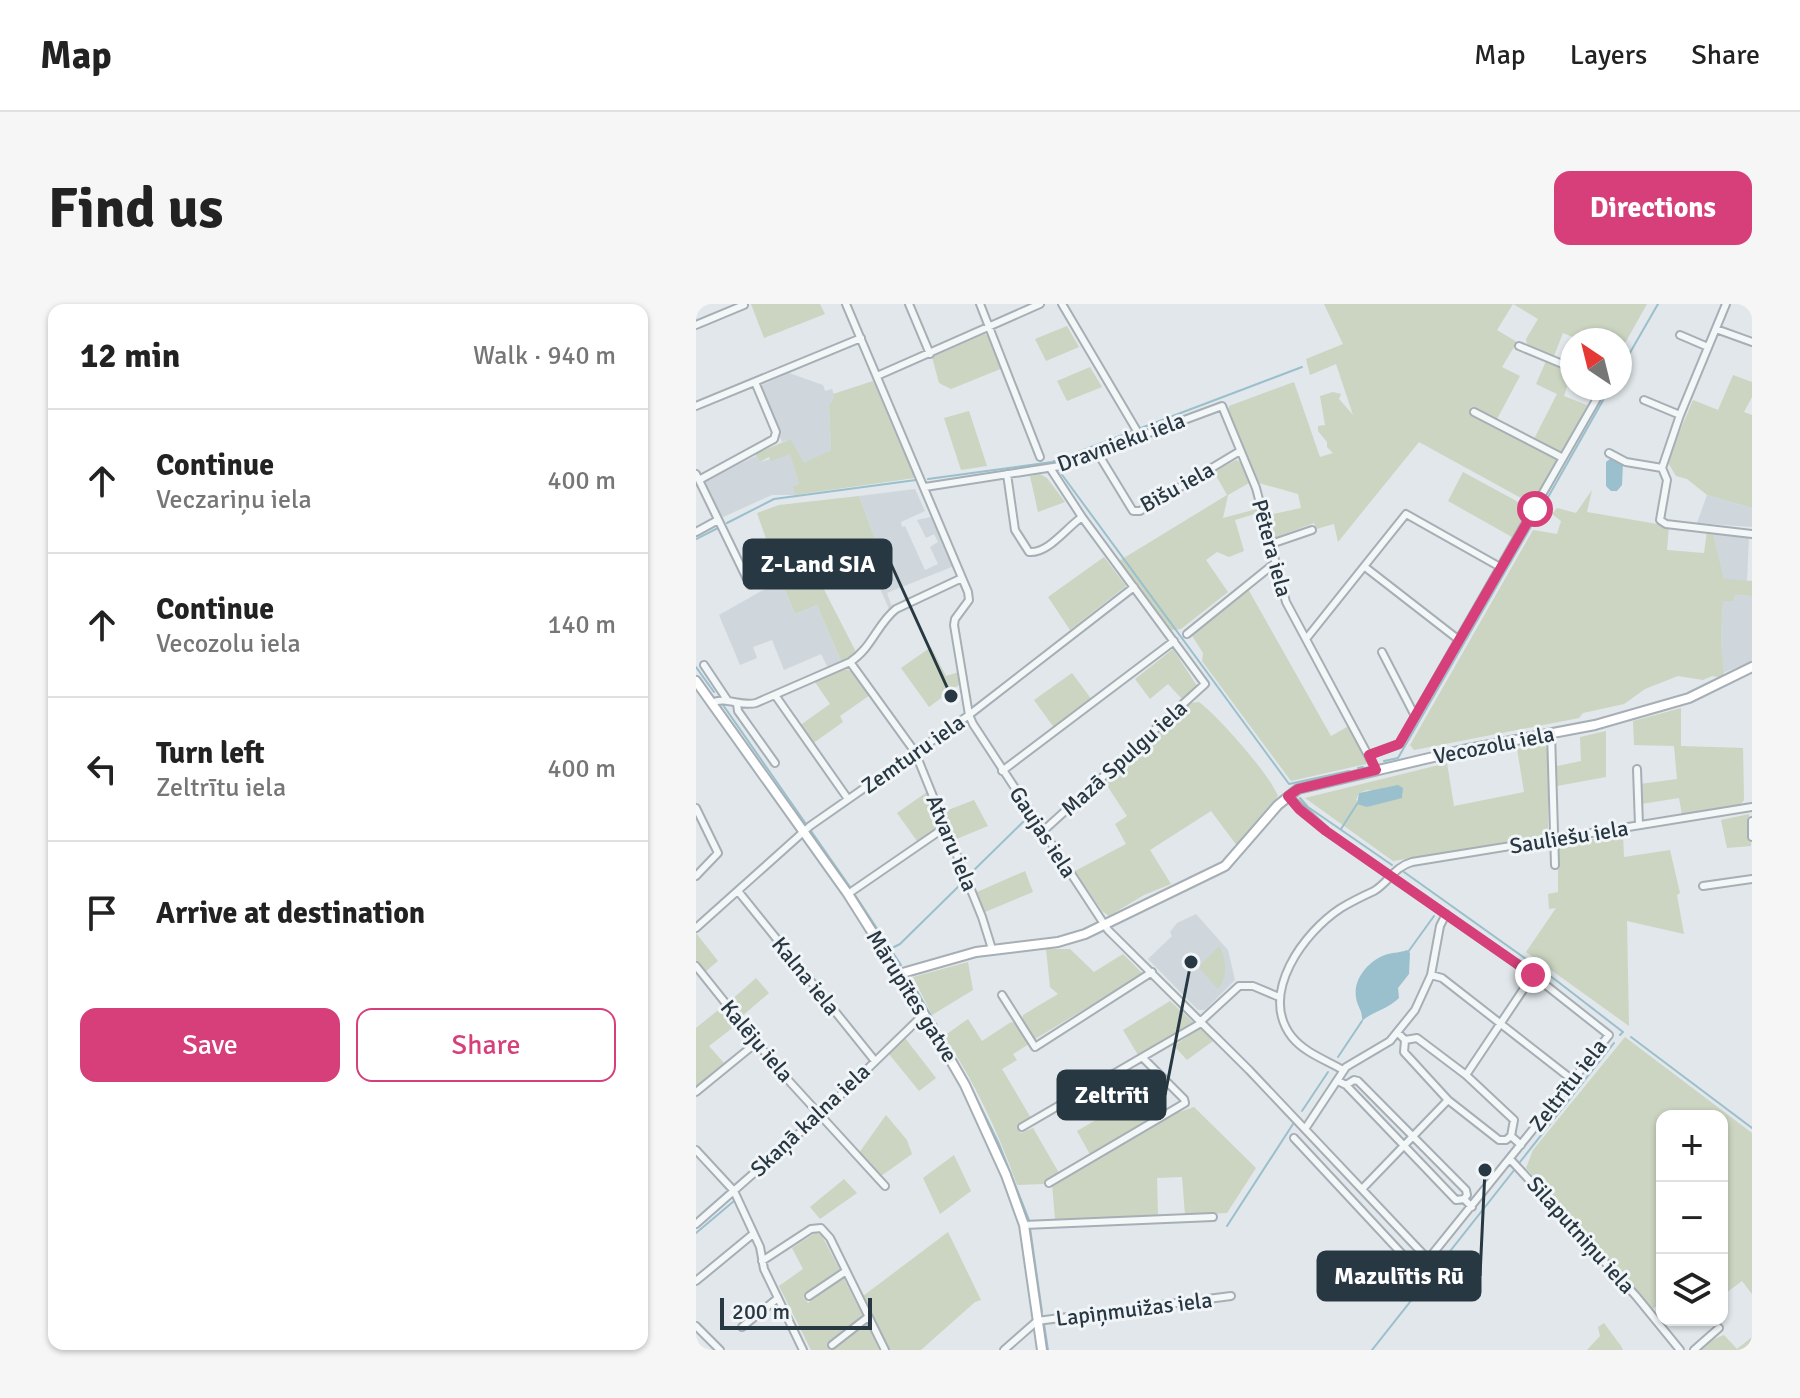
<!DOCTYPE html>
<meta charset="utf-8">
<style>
:root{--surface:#fff;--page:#f6f6f6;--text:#222;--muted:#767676;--line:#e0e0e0;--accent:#d63f7a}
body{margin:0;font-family:Signika,sans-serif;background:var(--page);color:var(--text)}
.controls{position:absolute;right:24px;bottom:24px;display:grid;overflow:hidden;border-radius:16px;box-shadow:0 2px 6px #0004}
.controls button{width:72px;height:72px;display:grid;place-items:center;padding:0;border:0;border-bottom:2px solid var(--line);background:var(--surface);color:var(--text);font:40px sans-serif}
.compass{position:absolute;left:864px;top:24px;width:72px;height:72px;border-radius:50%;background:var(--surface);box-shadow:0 2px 6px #0004;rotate:325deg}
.scale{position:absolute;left:24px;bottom:20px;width:152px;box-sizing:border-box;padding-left:8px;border:4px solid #283843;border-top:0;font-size:22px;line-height:28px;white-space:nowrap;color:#283843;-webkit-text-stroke:6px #f1f5f8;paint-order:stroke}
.stop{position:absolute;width:24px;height:24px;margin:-18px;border:6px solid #d63f7a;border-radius:50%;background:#fff}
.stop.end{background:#d63f7a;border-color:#fff;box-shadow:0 2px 8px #0008}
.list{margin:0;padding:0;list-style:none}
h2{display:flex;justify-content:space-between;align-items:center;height:104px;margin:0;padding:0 32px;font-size:34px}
h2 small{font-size:26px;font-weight:400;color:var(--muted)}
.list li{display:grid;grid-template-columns:52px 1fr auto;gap:24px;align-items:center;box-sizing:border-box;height:144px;padding:0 32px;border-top:2px solid var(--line)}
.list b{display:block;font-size:30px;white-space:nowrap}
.list p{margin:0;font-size:26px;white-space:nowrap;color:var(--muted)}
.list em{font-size:26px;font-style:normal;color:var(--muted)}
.actions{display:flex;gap:16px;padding:24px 32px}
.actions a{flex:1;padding:18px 0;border:2px solid var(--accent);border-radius:16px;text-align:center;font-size:28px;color:var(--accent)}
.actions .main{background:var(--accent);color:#fff}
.icon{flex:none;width:44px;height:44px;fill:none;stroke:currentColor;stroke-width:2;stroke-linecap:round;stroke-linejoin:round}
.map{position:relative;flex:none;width:1056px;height:1046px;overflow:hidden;border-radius:16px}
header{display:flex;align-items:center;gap:48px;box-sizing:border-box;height:112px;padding:0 40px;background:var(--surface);border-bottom:2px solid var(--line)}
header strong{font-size:38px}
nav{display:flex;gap:44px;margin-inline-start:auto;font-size:28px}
.intro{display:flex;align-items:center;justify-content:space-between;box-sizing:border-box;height:192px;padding:0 48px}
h1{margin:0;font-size:56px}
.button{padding:20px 36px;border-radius:16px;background:var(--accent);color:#fff;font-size:28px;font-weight:700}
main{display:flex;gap:48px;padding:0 48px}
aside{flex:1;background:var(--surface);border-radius:16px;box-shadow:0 2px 6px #0004}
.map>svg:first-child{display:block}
.built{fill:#cfd7dd}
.green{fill:#cbd5c1;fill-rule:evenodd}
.water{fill:#9abfcd}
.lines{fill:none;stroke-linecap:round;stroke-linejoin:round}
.stream{stroke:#9abfcd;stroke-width:2}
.street-casing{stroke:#a6afb5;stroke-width:10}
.secondary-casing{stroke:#a6afb5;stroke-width:12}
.street{stroke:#f4f7f8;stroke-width:6}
.secondary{stroke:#fff;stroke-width:8}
.route{stroke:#d63f7a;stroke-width:10}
.labels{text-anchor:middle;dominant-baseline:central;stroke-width:6;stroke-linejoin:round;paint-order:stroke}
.street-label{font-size:22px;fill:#283843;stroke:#f1f5f8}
.leader{fill:none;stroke:#283843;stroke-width:3}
.callout-dot{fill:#283843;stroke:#f1f5f8;stroke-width:3}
.callout{fill:#283843;stroke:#283843;stroke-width:3}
.callout-label{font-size:24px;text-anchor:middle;font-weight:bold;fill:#fff}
</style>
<header>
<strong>Map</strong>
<nav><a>Map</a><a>Layers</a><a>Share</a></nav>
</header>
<div class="intro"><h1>Find us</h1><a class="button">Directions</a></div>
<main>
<aside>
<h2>12 min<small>Walk · 940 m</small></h2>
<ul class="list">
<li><svg class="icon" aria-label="ahead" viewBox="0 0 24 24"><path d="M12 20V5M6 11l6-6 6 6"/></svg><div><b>Continue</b><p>Veczariņu iela</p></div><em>400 m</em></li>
<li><svg class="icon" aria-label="ahead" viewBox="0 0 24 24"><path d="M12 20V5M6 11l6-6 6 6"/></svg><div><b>Continue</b><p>Vecozolu iela</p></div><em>140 m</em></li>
<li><svg class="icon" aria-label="left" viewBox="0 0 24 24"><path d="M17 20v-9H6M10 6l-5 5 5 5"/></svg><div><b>Turn left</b><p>Zeltrītu iela</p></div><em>400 m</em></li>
<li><svg class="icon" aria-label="arrive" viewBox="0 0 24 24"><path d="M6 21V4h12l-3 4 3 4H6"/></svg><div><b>Arrive at destination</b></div></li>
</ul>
<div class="actions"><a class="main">Save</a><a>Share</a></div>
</aside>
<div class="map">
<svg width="1056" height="1046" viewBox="0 0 1056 1046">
<rect width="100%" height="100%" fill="#e1e7ea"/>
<path class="built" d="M93 69 127 81 129 87 136 85 139 94 133 101 135 146 108 160 95 135 86 138 64 82Z
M94 149 103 180 98 182 99 191H76L25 214 7 177 60 152 64 158Z
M219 185 229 207 205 218 206 223 209 222 229 266 242 260 234 243 242 238 238 230 230 234 221 216 235 213 258 262 191 289 196 303 193 305 172 257 167 247 158 244 179 235 163 192Z
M1011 191 1056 204V223L1001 219Z
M1017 229 1053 233 1051 277 1028 276Z
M85 276 99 310 121 301 146 359 132 364 125 350 88 366 76 336 57 343 61 354 44 361 23 311Z
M1039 291 1056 292V357L1027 369 1025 334 1027 297H1038Z
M500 610 532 646 539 676 509 706H502L452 655 476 632 474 628 481 619Z"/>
<path class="green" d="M55 0H124L129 10 68 34Z
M628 0H951L924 48V36H884L867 29 858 52 831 41 830 35 842 15 817 0 801 26 821 38 806 63 824 72 801 115 838 135 861 90 840 80 850 57 876 68 868 92 893 102 836 200 723 138 642 238 638 220 620 225 618 219 578 234 573 211 605 204 602 190 563 179 532 107 533 102 598 78 624 153 637 149 631 143V138L622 127V122L629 121 624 92 637 88 645 90 643 95 657 111 640 60 614 71 610 55 647 40Z
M371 22 383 43 350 57 339 35Z
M289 30 295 33 307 64 255 85 243 79 236 53Z
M394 63 406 83 371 97 361 77Z
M1037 71 1056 78V93L1048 108 1056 111V204L1011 191 991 175 980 172 971 157 997 96 1022 106Z
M177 77 219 174 99 191 97 182 103 180 94 150 75 157 73 153 64 158 59 150 95 135 108 159 135 146 133 101 138 94 137 90Z
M273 107 291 162 265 166 248 114Z
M540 156 544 158 553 179 532 191 527 214 561 205 562 209 539 216 548 247 533 253 521 248 510 256 532 288 485 325 475 326 423 257 531 191 518 168Z
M767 168 833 204 816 233 752 197Z
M344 170 351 174 369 198 342 208 334 172Z
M896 186 891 208 973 222 971 246 1008 249 1011 227 1017 229 1028 275 1056 277V292L1039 291 1038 297H1027L1025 334 1028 374 1016 372 1007 376 982 372 949 385 928 400 887 409 883 414 718 446 714 441 837 226 861 230 865 217 856 210 861 204 880 209Z
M163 192 179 235 116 262 161 350 146 359 121 301 99 310 85 276 107 266 105 257 81 266 61 209 83 201Z
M408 253 430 282 374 326 352 293Z
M552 285 635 432 651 423 654 425 670 456V460L595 477 506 357 507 349 495 330Z
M235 343 250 372 263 368 264 380 233 403 205 364Z
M477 345 501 382 487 396 472 380 454 395 439 375Z
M148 365 159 368 174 391 144 412 147 418 116 440 103 422 134 400 119 378Z
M376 369 396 396 359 425 338 396Z
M503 398C523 413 574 471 582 492L542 543 515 507 454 546 475 580 448 591 413 612 406 607 379 567 430 540 419 520 431 512 408 477 495 399Z
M985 404V442L1047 444 1048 496 1044 502 986 511 983 494 945 500 944 480 981 475 978 442 938 441 937 417Z
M910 427V473L861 482V462L885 457 884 433Z
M847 440 852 445V527L848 533 697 557 609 494 751 459 758 502 828 488 821 445ZM671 486 708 491 671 503 660 496 663 489Z
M231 488 243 517 242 524 221 537 201 509Z
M278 496 292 522 258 536 247 508Z
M1053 510 1055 542 1031 544 1025 516Z
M927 530 928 553 974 546 984 589 981 591 988 630 931 617 933 722 830 648 860 604 853 605 852 590 862 588V541Z
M329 567 337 588 289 608 281 588Z
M0 629 22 657 9 668 0 656Z
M523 642C531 655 532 673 522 685L504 665 505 660Z
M350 645H374L398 668 427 650 447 670 339 735 326 716 327 711 362 690 354 683Z
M272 658 277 686 236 711 217 673Z
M60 674 73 689 45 713 33 698Z
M474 697 497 718 442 751 427 726Z
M26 703 39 722 13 742 28 759 0 782V724Z
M272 715 286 737 315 718 321 720 333 740 317 750 321 756 306 765 335 814 321 823 325 829 337 824 363 869 347 880 321 881C302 827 279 779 248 732Z
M504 724 517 737 491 756 478 742Z
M929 733 1056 829V990L1046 977 1026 992V812H966V999L956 1005 830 864 837 846Z
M209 734 240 774 223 787 193 750Z
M439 793 458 816 395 852 381 827Z
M498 803 560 864 531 909 489 911 486 873 461 874 462 912 359 915 356 880 475 811Z
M190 811 211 836 216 850 185 872 163 849Z
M258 851 275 887 244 910 227 874Z
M148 875 161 889 124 915 114 903Z
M252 928 285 996 279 998 225 1046H194L167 992Z
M119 929 125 930 144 966 107 993 112 999 147 973 167 1012 131 1040 134 1046H115L83 982 107 965 96 944Z
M171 1019 183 1046H137Z
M908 1019 925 1042 927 1046H891L904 1032 902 1023Z
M1028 1031 1041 1045 1056 1033V1046H1003L1016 1036Z"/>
<path class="water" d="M914 155 927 159 926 181 921 187H915L910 182V158Z
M702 481 707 484 706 494 671 503 661 500 663 489Z
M711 646 714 649 713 670 702 684 703 694C691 706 677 707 666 717 667 706 661 703 660 693 657 674 674 655 692 650 699 648 704 649 711 646Z"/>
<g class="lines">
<path class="stream" d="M924 66 962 0
M445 124 606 63
M364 168 593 480 653 467
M232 175 356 158 437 127
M847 202 914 84
M31 219 78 195 220 176
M0 235 22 224
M0 363 18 388
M27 401 110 520
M688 457 702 454 844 207
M662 464 667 463
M604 494 612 503 696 561
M645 525 661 500
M115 527 154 583
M708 568 861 677 927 728 924 731
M273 571 329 516
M159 591 205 661
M194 645 204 640 267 578
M712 648 738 612
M213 673 271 775 303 840 333 916
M935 733 1056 824
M642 753 666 717
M606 807 632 768
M824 858 918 739
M531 922 597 820
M334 924 346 1008
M0 929 38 897
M348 1020 352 1046
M676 1046 819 865"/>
<defs>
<path id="street" d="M150 0 272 288 273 296 259 315 258 321 273 411 277 420 412 626 553 766 729 952 734 953 913 731 837 671 630 527 592 492
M213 0 234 50
M284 0 344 153
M366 0 444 132
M0 21 48 1
M1020 25 1056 38
M984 31 1012 43
M823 42 876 64
M181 72 344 0
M948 96 984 111
M0 102 165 34
M778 108 867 154
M401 148 437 207H444L544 147
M913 149 930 158 966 164
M966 164 984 111 1030 0
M966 164 971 176 964 216 970 220 1056 230
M0 170 54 281
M311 170 319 226 333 248C352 250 370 224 386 213
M3 176 78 135 80 128 59 78
M229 183 364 162 526 102 560 184 590 298 680 466
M0 228 22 216
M575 240 616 226
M669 263 763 336
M491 330 579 259
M610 335 710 210 804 263
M686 348 719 412
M154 358 219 448 286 613 296 645
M8 361 32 397
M79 391 152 495
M16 399C29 392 45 403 60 399L154 358C176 344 181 320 200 305L266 274
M41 400 42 407 79 459
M855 429 859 561
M673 451 703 440 907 84
M941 465 943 521
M306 467 478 337
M0 504 22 549 0 572
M1056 517V533
M346 528 509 380 386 213 354 164
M1007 582 1056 575
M42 587 179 757
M152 590 248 524
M0 624 114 522 273 411 438 283
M0 662 83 766 189 882
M735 671 746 674 878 777
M306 691 339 743 456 668
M504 718 543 682H557L583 693
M702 729 709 736 721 734 770 771 818 816 815 832 825 841
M709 736 708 748 752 796 803 836H810L815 832
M647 766C630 756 609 749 596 733 562 690 608 628 645 604 655 598 667 592 678 587 693 578 698 563 716 558L1056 503
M770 771 837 671
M642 777 650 781 760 896 768 895 776 903
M650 781 658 776 662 777 770 886 771 891 768 895
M0 788 60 739
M326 823 505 719
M609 825 650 763 694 737 719 706 735 671 744 622 750 610
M598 834 720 965
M0 846 38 887 64 943 68 965 107 1046
M814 855 940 992 984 1046
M353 879 489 799 488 795 447 754
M666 885 752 796
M0 920 125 810 228 710
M328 921 517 913
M66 957 115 925 125 924 134 934 189 1046
M0 977 57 930
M113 992 150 967
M0 1022 24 1046
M46 1023 82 994
M136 1041 172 1013
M308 1046 341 1017 535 992
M998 1046 1023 1024"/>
<path id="secondary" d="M0 377 152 590 228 710 269 781 310 871 328 921 346 1046
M203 670 280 648 362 638 389 630 529 562 582 501 602 485 767 446 899 421 993 394 1056 363"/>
</defs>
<use href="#street" class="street-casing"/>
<use href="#secondary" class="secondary-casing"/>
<use href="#street" class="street"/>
<use href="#secondary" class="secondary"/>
</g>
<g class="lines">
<path class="route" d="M837 671 630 527 603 505 592 492 602 485 680 466 673 451 703 440 839 205"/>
</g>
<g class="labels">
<g class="street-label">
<text transform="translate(425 138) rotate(-20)">Dravnieku iela</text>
<text transform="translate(481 183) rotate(-29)">Bišu iela</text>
<text transform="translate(576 244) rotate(75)">Pētera iela</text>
<text transform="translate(798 441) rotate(-11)">Vecozolu iela</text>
<text transform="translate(217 450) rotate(-35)">Zemturu iela</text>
<text transform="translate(428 454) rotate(-42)">Mazā Spulgu iela</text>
<text transform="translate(347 528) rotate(57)">Gaujas iela</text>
<text transform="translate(873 533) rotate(-9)">Sauliešu iela</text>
<text transform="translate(256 539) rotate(68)">Atvaru iela</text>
<text transform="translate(110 672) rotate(51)">Kalna iela</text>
<text transform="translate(216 692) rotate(58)">Mārupītes gatve</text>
<text transform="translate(61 737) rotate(50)">Kalēju iela</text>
<text transform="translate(872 781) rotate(-52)">Zeltrītu iela</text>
<text transform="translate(114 816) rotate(-43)">Skaņā kalna iela</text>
<text transform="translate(885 931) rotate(48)">Silaputniņu iela</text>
<text transform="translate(438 1005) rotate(-7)">Lapiņmuižas iela</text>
</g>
</g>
<path class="leader" d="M255 392L195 260M495 658L469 791M789 866L784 972"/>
<g class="callout-dot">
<circle cx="255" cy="392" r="8"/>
<circle cx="495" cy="658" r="8"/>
<circle cx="789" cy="866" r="8"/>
</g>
<g class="callout">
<rect x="48" y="236" width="147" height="48" rx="8"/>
<rect x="362" y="767" width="107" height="48" rx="8"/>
<rect x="622" y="948" width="162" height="48" rx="8"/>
</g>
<g class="callout-label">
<text x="122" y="268">Z-Land SIA</text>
<text x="416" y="799">Zeltrīti</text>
<text x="703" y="980">Mazulītis Rū</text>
</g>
</svg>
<div class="controls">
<button>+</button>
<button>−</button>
<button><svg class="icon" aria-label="layers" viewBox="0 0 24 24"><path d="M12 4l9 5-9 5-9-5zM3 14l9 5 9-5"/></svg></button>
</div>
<svg class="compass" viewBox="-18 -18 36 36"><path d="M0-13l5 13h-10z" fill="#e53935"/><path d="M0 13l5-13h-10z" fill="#767676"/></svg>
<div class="scale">200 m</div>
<div class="stop" style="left:839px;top:205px"></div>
<div class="stop end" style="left:837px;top:671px"></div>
</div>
</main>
